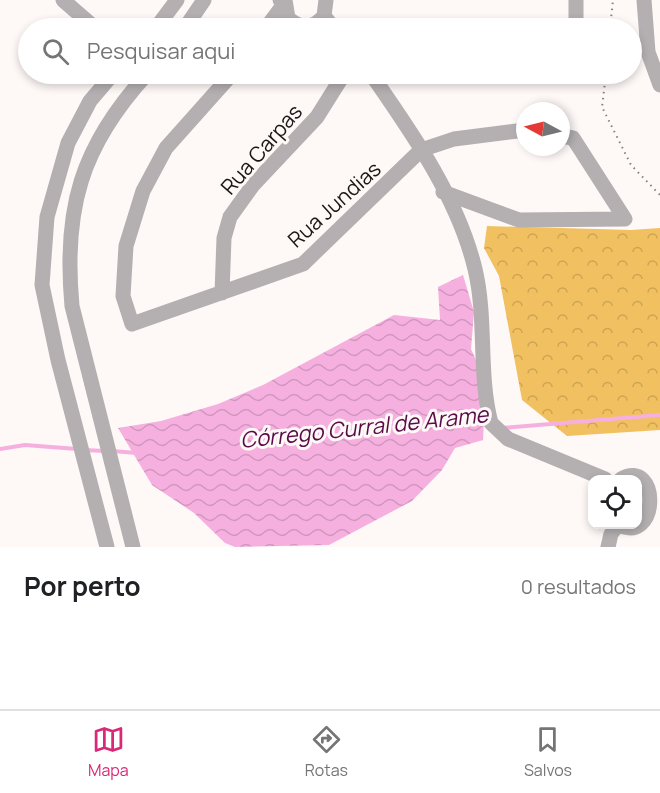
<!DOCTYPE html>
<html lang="pt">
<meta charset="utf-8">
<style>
:root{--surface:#fff;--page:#f2f2f2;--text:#202124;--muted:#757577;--line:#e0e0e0;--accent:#db2777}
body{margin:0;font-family:Manrope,sans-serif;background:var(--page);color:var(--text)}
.controls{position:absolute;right:18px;bottom:18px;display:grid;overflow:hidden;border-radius:12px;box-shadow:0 3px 9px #0003}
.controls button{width:54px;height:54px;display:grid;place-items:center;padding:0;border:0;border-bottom:2px solid var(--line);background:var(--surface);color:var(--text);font:30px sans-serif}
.compass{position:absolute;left:516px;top:102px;width:54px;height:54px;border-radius:50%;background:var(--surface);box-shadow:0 3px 9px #0003;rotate:277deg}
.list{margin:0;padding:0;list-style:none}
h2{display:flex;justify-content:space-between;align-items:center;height:78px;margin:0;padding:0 24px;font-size:26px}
h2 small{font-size:20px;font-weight:400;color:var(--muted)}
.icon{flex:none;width:33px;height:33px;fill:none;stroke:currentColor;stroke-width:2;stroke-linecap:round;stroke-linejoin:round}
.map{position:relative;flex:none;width:660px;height:547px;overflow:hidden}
.search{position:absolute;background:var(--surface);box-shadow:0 3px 9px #0003;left:18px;right:18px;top:18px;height:66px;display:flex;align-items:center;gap:15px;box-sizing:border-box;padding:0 21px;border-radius:33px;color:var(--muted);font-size:22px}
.sheet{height:162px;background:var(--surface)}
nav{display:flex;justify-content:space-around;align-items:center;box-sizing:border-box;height:84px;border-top:2px solid var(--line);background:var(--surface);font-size:16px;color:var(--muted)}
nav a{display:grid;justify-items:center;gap:3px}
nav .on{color:var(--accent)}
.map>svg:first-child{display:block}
.forest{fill:url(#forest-crowns)}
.water{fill:url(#water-waves)}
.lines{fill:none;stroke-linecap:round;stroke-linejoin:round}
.stream{stroke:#f6b0df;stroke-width:4}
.path{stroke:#868180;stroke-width:2;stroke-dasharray:1.5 4.5;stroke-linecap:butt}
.minor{stroke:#b4afb0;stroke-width:15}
.labels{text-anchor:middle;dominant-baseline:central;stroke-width:6;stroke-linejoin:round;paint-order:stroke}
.street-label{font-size:21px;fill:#1a1716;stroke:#fef8f7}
.water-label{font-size:22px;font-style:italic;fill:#580b47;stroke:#fef8f7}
</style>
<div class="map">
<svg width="660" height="547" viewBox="0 0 660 547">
<defs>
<pattern id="forest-crowns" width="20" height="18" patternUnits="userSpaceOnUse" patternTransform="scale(1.5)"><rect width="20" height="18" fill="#f1c060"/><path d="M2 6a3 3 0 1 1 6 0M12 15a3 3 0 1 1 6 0" fill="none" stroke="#cea453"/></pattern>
<pattern id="water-waves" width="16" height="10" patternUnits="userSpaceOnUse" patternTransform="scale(1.5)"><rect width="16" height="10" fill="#f6b0df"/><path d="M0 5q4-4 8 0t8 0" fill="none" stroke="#d297bf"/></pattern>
</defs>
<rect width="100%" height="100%" fill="#fef8f7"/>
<path class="forest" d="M487 226 631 230 660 228V430L567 436 522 400 499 276 484 248Z"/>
<path class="water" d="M463 275 474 312 471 349 486 382 483 440 455 448 442 470 412 501 329 545 235 547 225 543 194 513 152 485 118 428 161 421 218 404 263 385 394 315 440 320 438 287Z"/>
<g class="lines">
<path class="stream" d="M502 428 660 415
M0 449 25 445 77 449
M85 450 104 451
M112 451 137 453"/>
<path class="path" d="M610 28 613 0
M606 74 602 107 631 165 660 195"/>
<path class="minor" d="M63 0 95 28
M285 0 288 18C300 29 313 29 324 16L326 0
M644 0 648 52 660 85
M324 16 334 28
M156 28 177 0
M185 28 204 0
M266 28 284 4 280 0
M576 28V0
M232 74 166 148 143 191 126 246 123 296 132 324 303 264 421 150 454 139 525 130
M371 74C412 133 458 198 475 269 487 319 478 374 491 423L508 439 605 479
M561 136 573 138 625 219
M443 192 519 220 625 219
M222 293 224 238 230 217 253 185 317 117 344 74
M617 524C660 547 660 457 621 479
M107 547 58 360 42 285 47 217 68 143 90 101 113 74
M133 547 72 306C63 209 81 146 147 74
M608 547 611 534 618 525"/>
</g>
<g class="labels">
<g class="street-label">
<text transform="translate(261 149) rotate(-49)">Rua Carpas</text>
<text transform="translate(334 204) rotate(-42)">Rua Jundias</text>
</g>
<g class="water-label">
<text transform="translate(364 427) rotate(-6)">Córrego Curral de Arame</text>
</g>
</g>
</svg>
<div class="controls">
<button><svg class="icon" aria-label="locate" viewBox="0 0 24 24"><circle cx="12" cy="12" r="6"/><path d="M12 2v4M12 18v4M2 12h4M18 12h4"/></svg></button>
</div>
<svg class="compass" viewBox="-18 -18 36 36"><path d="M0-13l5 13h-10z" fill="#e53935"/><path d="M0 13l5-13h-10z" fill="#757577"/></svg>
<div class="search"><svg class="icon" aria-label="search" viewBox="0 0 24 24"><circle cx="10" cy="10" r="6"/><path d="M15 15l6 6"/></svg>Pesquisar aqui</div>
</div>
<section class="sheet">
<h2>Por perto<small>0 resultados</small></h2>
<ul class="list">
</ul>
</section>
<nav>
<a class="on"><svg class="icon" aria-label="map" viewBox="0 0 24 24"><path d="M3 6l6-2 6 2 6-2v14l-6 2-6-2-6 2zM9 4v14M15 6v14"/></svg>Mapa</a>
<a><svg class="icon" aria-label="directions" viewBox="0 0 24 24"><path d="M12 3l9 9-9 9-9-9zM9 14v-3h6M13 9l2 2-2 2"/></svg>Rotas</a>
<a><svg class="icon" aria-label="saved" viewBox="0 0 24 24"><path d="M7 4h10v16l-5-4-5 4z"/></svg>Salvos</a>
</nav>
